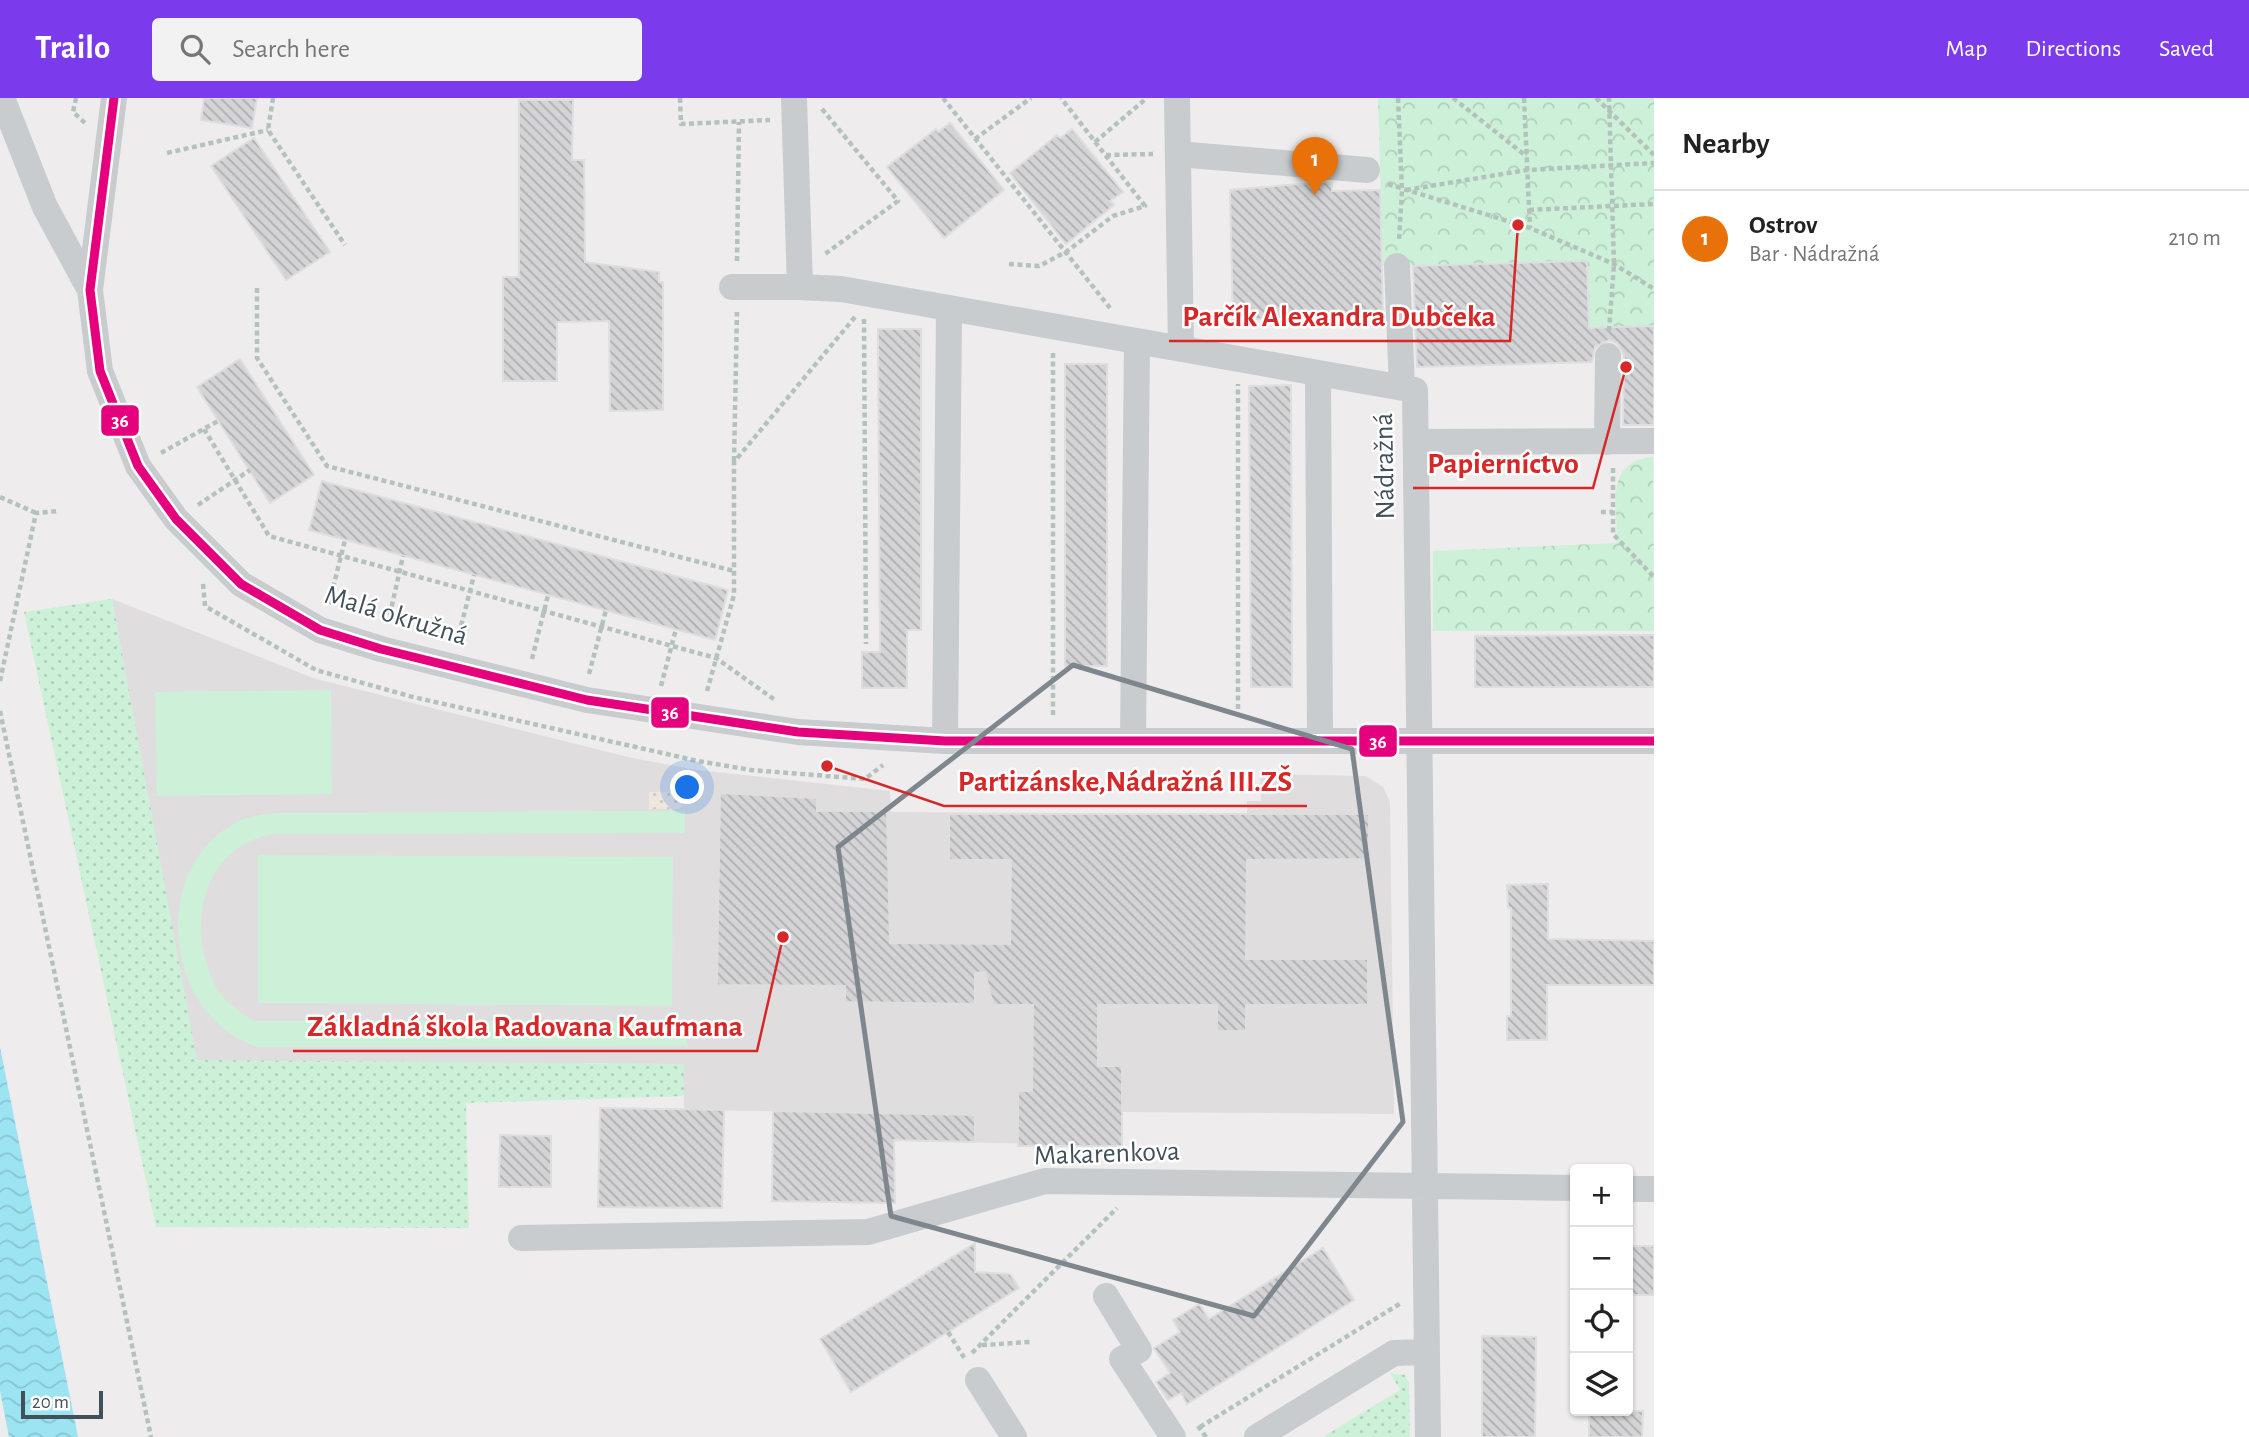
<!DOCTYPE html>
<meta charset="utf-8">
<style>
:root{--surface:#fff;--page:#f2f2f2;--text:#222;--muted:#767676;--line:#e0e0e0;--accent:#7c3aed}
body{margin:0;font-family:"Alegreya Sans",sans-serif;background:var(--page);color:var(--text)}
.controls{position:absolute;right:21px;bottom:21px;display:grid;overflow:hidden;border-radius:7px;box-shadow:0 2px 5px #0004}
.controls button{width:63px;height:63px;display:grid;place-items:center;padding:0;border:0;border-bottom:2px solid var(--line);background:var(--surface);color:var(--text);font:35px sans-serif}
.scale{position:absolute;left:21px;bottom:18px;width:82px;box-sizing:border-box;padding-left:7px;border:4px solid #42505a;border-top:0;font-size:19px;line-height:24px;white-space:nowrap;color:#42505a;-webkit-text-stroke:5px #fff;paint-order:stroke}
.you{position:absolute;left:688px;top:690px;width:24px;height:24px;margin:-18px;border:5px solid #fff;border-radius:50%;background:#1a73e8;box-shadow:0 0 0 10px #1a73e833}
.badge{display:grid;place-items:center;width:46px;height:46px;border-radius:50%;background:var(--accent);color:#fff;font-size:23px;font-weight:700}
.pin{position:absolute;translate:-50% -58px;filter:drop-shadow(0 2px 4px #0008)}
.pin::after{content:'';position:absolute;top:37px;width:24px;height:21px;background:inherit;clip-path:polygon(0 0,100% 0,50% 100%)}
.list{margin:0;padding:0;list-style:none}
h2{display:flex;justify-content:space-between;align-items:center;height:91px;margin:0;padding:0 28px;font-size:30px}
h2 small{font-size:23px;font-weight:400;color:var(--muted)}
.list li{display:grid;grid-template-columns:46px 1fr auto;gap:21px;align-items:center;box-sizing:border-box;height:98px;padding:0 28px;border-top:2px solid var(--line)}
.list b{display:block;font-size:26px;white-space:nowrap}
.list p{margin:0;font-size:23px;white-space:nowrap;color:var(--muted)}
.list em{font-size:23px;font-style:normal;color:var(--muted)}
.icon{flex:none;width:38px;height:38px;fill:none;stroke:currentColor;stroke-width:2;stroke-linecap:round;stroke-linejoin:round}
.map{position:relative;flex:none;width:1654px;height:1339px;overflow:hidden}
header{display:flex;align-items:center;gap:42px;box-sizing:border-box;height:98px;padding:0 35px;background:var(--accent);color:#fff}
header strong{font-size:33px}
nav{display:flex;gap:38px;margin-inline-start:auto;font-size:24px}
.search{width:490px;height:63px;background:var(--page);display:flex;align-items:center;gap:18px;box-sizing:border-box;padding:0 24px;border-radius:7px;color:var(--muted);font-size:26px}
main{display:flex}
aside{flex:1;background:var(--surface)}
.map>svg:first-child{display:block}
.education{fill:#dfddde}
.grass{fill:url(#grass-dots)}
.sand{fill:url(#sand-dots)}
.park{fill:url(#park-crowns)}
.pitch{fill:#cdf0d8}
.water{fill:url(#water-waves)}
.building{fill:url(#building-back-hatch);stroke:#dededf;stroke-width:2}
.lines{fill:none;stroke-linecap:round;stroke-linejoin:round}
.path{stroke:#b4c2bd;stroke-width:4.5;stroke-dasharray:5 3.5;stroke-linecap:butt}
.minor{stroke:#c8ccce;stroke-width:26}
.bus-1-casing{stroke:#fff;stroke-width:14}
.bus-1{stroke:#e5007d;stroke-width:9}
.marked{fill:none;stroke:#7e878d;stroke-width:5;stroke-linejoin:round}
.labels{text-anchor:middle;dominant-baseline:central;stroke-width:5;stroke-linejoin:round;paint-order:stroke}
.street-label{font-size:28px;fill:#42505a;stroke:#fff}
.leader{fill:none;stroke:#d62828;stroke-width:2.5}
.callout-dot{fill:#d62828;stroke:#fff;stroke-width:2.5}
.callout-label{font-size:30px;text-anchor:middle;font-weight:bold;fill:#d62828;stroke:#fff;stroke-width:5;stroke-linejoin:round;paint-order:stroke}
.line-badge{stroke:#fff;stroke-width:2.5}
.badge-label{font-size:19px;text-anchor:middle;font-weight:bold;fill:#fff}
</style>
<header>
<strong>Trailo</strong>
<div class="search"><svg class="icon" aria-label="search" viewBox="0 0 24 24"><circle cx="10" cy="10" r="6"/><path d="M15 15l6 6"/></svg>Search here</div>
<nav><a>Map</a><a>Directions</a><a>Saved</a></nav>
</header>
<main>
<div class="map">
<svg width="1654" height="1339" viewBox="0 0 1654 1339">
<defs>
<pattern id="grass-dots" width="8" height="8" patternUnits="userSpaceOnUse" patternTransform="scale(1.75)"><rect width="8" height="8" fill="#cdf0d8"/><path d="M2 2h.1M6 6h.1" fill="none" stroke="#b1d0bc" stroke-width="1.8" stroke-linecap="round"/></pattern>
<pattern id="sand-dots" width="8" height="8" patternUnits="userSpaceOnUse" patternTransform="scale(1.75)"><rect width="8" height="8" fill="#eee7de"/><path d="M2 2h.1M6 6h.1" fill="none" stroke="#cdc8c1" stroke-width="1.8" stroke-linecap="round"/></pattern>
<pattern id="park-crowns" width="20" height="18" patternUnits="userSpaceOnUse" patternTransform="scale(1.75)"><rect width="20" height="18" fill="#cdf0d8"/><path d="M2 6a3 3 0 1 1 6 0M12 15a3 3 0 1 1 6 0" fill="none" stroke="#b1d0bc"/></pattern>
<pattern id="water-waves" width="16" height="10" patternUnits="userSpaceOnUse" patternTransform="scale(1.75)"><rect width="16" height="10" fill="#9de4f2"/><path d="M0 5q4-4 8 0t8 0" fill="none" stroke="#88c5d2"/></pattern>
<pattern id="building-back-hatch" width="6" height="6" patternUnits="userSpaceOnUse" patternTransform="scale(1.75)"><rect width="6" height="6" fill="#d4d4d7"/><path d="M-1 5l2 2M0 0l6 6M5-1l2 2" fill="none" stroke="#aeaeb1"/></pattern>
</defs>
<rect width="100%" height="100%" fill="#eeecec"/>
<path class="education" d="M112 501 313 580 632 660 698 672 890 693 891 714 1247 716V703H1261L1260 676 1366 678 1383 689 1390 704 1394 1016 1123 1014 1122 1048 772 1040 773 1013 684 1012 683 966 196 963Z"/>
<path class="grass" d="M112 501 197 962 684 966V998L466 1005 469 1130 156 1129 24 514Z
M1390 1275 1405 1277 1409 1285 1410 1339H1323L1400 1292Z"/>
<path class="sand" d="M682 694V711H649V694Z"/>
<path class="park" d="M1378 0H1654V228L1589 232 1587 163 1383 168Z
M1653 359 1654 533H1433V453L1617 445C1618 410 1603 363 1653 359Z"/>
<path class="pitch" d="M331 592 332 696 157 698 155 594Z
M685 713V735L273 736C201 749 186 828 215 887 223 903 239 914 254 923H687V948L259 949C169 924 148 781 227 730 243 719 259 717 278 715Z
M258 757 673 759 672 908 258 905Z"/>
<path class="water" d="M0 949 78 1339H9L0 1293Z"/>
<path class="building" d="M204 0H257L252 30 201 22Z
M519 2H573L572 62H584L585 164 659 174V184H663V312L610 313 609 223 557 224V283H503V179H519Z
M950 25 1004 92 944 140 887 69 936 31 938 34Z
M1072 31 1123 94 1110 103 1114 107 1066 146 1010 75 1057 37 1060 40Z
M254 40 330 154 286 182 211 68Z
M1323 84 1332 85V93L1380 92 1383 218 1233 222 1230 92Z
M1587 163 1589 230 1654 228V327H1623L1624 257 1617 245 1609 242 1595 249 1592 264 1417 269 1413 168Z
M878 231H921V532H907V590H862V554H880Z
M240 261 314 377 270 405 197 289Z
M1065 266H1107V568H1065Z
M1291 287 1292 589H1251L1249 288Z
M322 383 728 492 715 542 309 432Z
M1654 537V589H1475V538Z
M720 695 817 700V713H887L890 845 1010 846 1011 762H949V716H1369V761L1247 762 1246 861H1368V907H1246V933H1217V907H1098V968H1122V1048H1018V993H1032L1033 907H993L985 874 975 875V906L845 904V888L717 887Z
M1548 786V841L1654 843V887H1547V942H1507V918H1511V810H1508L1507 787Z
M600 1010 724 1012 722 1110 598 1109Z
M773 1013 975 1017V1044L894 1042 895 1105 772 1103Z
M500 1037 551 1038V1089H499Z
M975 1145V1174L1010 1176 1019 1190 851 1294 820 1241Z
M1628 1148H1654V1197H1628Z
M1323 1150 1354 1202 1187 1306 1181 1295 1168 1302 1156 1284 1170 1275 1154 1250 1180 1234 1173 1222 1199 1206 1209 1221Z
M1482 1238 1536 1239 1535 1339H1482Z
M1589 1313H1643L1642 1339H1589Z"/>
<g class="lines">
<path class="path" d="M76 0 73 14 85 25
M273 0 268 32 345 147
M680 0 681 26 770 22
M943 0 1110 210
M1398 0 1402 93 1399 142
M1453 0 1526 58
M1524 0 1530 130
M1596 0 1654 57
M822 11 898 103 825 156
M975 41 1031 0
M1095 44 1147 0
M167 55 268 32
M1106 57 1153 56
M1388 86 1530 130 1614 166 1654 191
M1406 92 1527 72 1654 65
M1529 112 1654 106
M737 163 739 24
M1009 166 1039 168 1066 154 1113 118 1145 108 1061 0
M257 190V260L327 368 734 473
M864 221 866 546
M1609 233 1614 166 1609 0
M204 331 269 438 716 560 775 602
M161 355 218 323
M734 363 737 214
M1613 370V436L1654 479
M0 399 36 415
M198 407 250 372
M1601 414H1613
M203 486 205 508 316 572 413 599 698 663 751 672 865 681 883 667
M329 506 345 442
M388 525 403 458
M457 544 474 477
M532 561 548 497
M589 576 606 512
M0 583 36 415 58 413
M661 588 676 531
M707 593 734 497V364L855 219
M1238 611V286
M0 613 151 1339
M1053 617V254
M948 1234 965 1261
M982 1247 1030 1244
M972 1255 1117 1110
M1198 1328 1206 1339
M1200 1329 1401 1205"/>
<path class="minor" d="M2 0 45 109 90 192
M114 0 90 192 100 273 138 368 176 421 241 486 320 532 381 551 587 602 798 634 945 643H1654
M794 0 800 189 841 191 1415 292 1428 1339
M1177 0 1181 251
M1178 56 1367 72
M1397 168 1402 289
M732 189H800
M1318 275 1320 642
M1417 344 1654 343
M1607 344 1608 258
M1133 642 1137 244
M945 643 949 212
M1628 1091H1654
M521 1140 868 1134 1045 1083 1575 1090
M1106 1198 1139 1252 1122 1261 1173 1339
M978 1282 1014 1339
M1257 1339 1394 1255 1427 1254"/>
<defs>
<path id="bus-1" d="M114 0 90 192 100 273 138 368 176 421 241 486 320 532 381 551 587 602 798 634 945 643H1654"/>
</defs>
<use href="#bus-1" class="bus-1-casing"/>
<use href="#bus-1" class="bus-1"/>
</g>
<path class="marked" d="M1073 567 1352 651 1403 1024 1254 1218 891 1118 838 749Z"/>
<g class="labels">
<g class="street-label">
<text transform="translate(1385 368) rotate(-91)">Nádražná</text>
<text transform="translate(396 518) rotate(17)">Malá okružná</text>
<text transform="translate(1107 1056) rotate(-2)">Makarenkova</text>
</g>
</g>
<path class="leader" d="M1518 127L1510 243H1169M1626 269L1593 390H1413M827 668L944 708H1307M783 839L757 953H293"/>
<g class="callout-dot">
<circle cx="1518" cy="127" r="7"/>
<circle cx="1626" cy="269" r="7"/>
<circle cx="827" cy="668" r="7"/>
<circle cx="783" cy="839" r="7"/>
</g>
<g class="callout-label">
<text x="1339" y="228">Parčík Alexandra Dubčeka</text>
<text x="1503" y="375">Papierníctvo</text>
<text x="1125" y="693">Partizánske,Nádražná III.ZŠ</text>
<text x="525" y="938">Základná škola Radovana Kaufmana</text>
</g>
<g class="line-badge">
<rect x="100" y="306" width="40" height="33" rx="7" fill="#e5007d"/>
<rect x="650" y="598" width="40" height="33" rx="7" fill="#e5007d"/>
<rect x="1358" y="626" width="40" height="34" rx="7" fill="#e5007d"/>
</g>
<g class="badge-label">
<text x="120" y="329">36</text>
<text x="670" y="621">36</text>
<text x="1378" y="650">36</text>
</g>
</svg>
<div class="controls">
<button>+</button>
<button>−</button>
<button><svg class="icon" aria-label="locate" viewBox="0 0 24 24"><circle cx="12" cy="12" r="6"/><path d="M12 2v4M12 18v4M2 12h4M18 12h4"/></svg></button>
<button><svg class="icon" aria-label="layers" viewBox="0 0 24 24"><path d="M12 4l9 5-9 5-9-5zM3 14l9 5 9-5"/></svg></button>
</div>
<div class="scale">20 m</div>
<div class="you"></div>
<div class="pin badge" style="left:1315px;top:97px;background:#e8710a">1</div>
</div>
<aside>
<h2>Nearby<small></small></h2>
<ul class="list">
<li><span class="badge" style="background:#e8710a">1</span><div><b>Ostrov</b><p>Bar · Nádražná</p></div><em>210 m</em></li>
</ul>
</aside>
</main>
